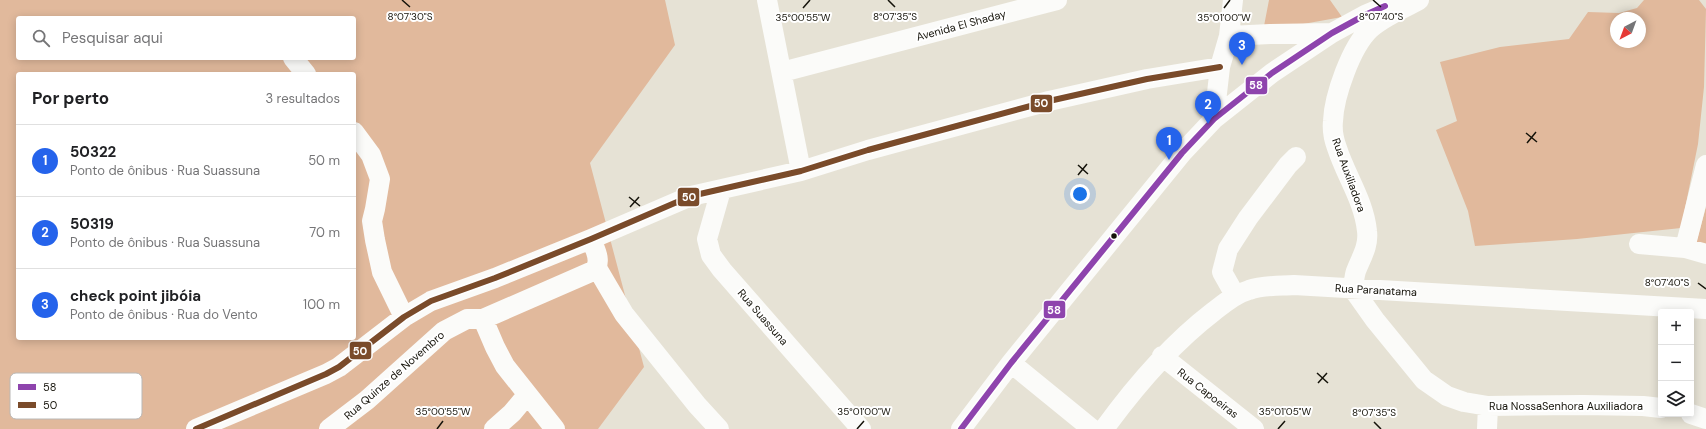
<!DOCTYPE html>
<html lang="pt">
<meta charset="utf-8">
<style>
:root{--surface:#fff;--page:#f2f2f2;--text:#202124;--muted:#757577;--line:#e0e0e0;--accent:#2563eb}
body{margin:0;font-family:"DM Sans",sans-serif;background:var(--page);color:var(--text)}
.controls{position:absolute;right:12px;bottom:12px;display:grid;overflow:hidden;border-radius:4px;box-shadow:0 2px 10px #0003}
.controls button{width:36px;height:36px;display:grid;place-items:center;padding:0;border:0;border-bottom:1px solid var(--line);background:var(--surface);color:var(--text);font:20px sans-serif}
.compass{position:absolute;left:1610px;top:12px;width:36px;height:36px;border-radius:50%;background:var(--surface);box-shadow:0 2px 10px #0003;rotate:221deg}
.you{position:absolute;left:1080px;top:194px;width:14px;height:14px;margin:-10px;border:3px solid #fff;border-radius:50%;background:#1a73e8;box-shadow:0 0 0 6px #1a73e833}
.badge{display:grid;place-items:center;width:26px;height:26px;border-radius:50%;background:var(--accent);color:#fff;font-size:13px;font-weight:700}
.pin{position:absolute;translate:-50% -33px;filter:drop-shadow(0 1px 2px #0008)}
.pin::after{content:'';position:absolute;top:21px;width:14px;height:12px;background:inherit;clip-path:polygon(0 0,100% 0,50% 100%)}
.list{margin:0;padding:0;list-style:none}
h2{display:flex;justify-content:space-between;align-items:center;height:52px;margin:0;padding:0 16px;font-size:17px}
h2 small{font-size:13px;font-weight:400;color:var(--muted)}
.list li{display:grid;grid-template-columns:26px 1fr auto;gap:12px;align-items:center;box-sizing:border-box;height:72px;padding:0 16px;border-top:1px solid var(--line)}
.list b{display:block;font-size:15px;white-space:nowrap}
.list p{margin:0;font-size:13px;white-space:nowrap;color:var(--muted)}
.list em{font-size:13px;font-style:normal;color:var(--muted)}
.icon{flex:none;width:22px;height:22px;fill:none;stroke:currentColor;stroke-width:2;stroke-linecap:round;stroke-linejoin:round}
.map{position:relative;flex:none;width:1706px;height:429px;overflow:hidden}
.search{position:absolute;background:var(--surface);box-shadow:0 2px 10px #0003;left:16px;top:16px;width:340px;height:44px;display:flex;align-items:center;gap:10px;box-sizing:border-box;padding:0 14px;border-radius:4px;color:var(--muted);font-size:15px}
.panel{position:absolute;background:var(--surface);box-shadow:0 2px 10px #0003;left:16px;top:72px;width:340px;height:268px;border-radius:4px}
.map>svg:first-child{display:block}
.forest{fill:#e1b99c;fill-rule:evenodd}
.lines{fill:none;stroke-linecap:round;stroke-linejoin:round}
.minor{stroke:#fbfbf9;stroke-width:20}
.bus-1-casing{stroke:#fff;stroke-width:9}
.bus-2-casing{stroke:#fff;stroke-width:9}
.bus-1{stroke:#8e44ad;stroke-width:6}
.bus-2{stroke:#7a4b2a;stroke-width:6}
.ticks{fill:none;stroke:#15130a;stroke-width:1.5}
.bus-dot{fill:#15130a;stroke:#fff;stroke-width:1.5}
.labels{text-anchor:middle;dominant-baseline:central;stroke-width:4;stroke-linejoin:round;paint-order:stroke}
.street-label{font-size:11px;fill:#15130a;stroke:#fff}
.key{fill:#fff;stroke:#b9b8b6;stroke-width:1}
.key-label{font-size:11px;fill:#15130a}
.ticks-label{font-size:10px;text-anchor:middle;fill:#15130a;stroke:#fff;stroke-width:4;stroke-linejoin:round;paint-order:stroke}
.line-badge{stroke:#fff;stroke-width:1.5}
.badge-label{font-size:11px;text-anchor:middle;font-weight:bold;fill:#fff}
</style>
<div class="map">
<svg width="1706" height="429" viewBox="0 0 1706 429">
<rect width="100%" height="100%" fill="#e6e2d5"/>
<path class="forest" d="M0 0H665L675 45 590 163 644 367 598 429H0ZM18 18H354V58H18ZM18 74H354V338H18Z
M1269 0H1330L1342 17 1292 26H1264Z
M1644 0H1699L1706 9 1704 87 1698 144 1681 228 1577 239 1475 246 1468 211 1436 130 1457 121 1440 62 1500 47 1569 39 1588 12 1619 13 1637 8ZM1616 18H1640V42H1616Z
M1706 207V254L1694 251Z"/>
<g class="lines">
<path class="minor" d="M767 0 801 171
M1419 0C1403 9 1383 17 1370 29 1351 47 1334 96 1333 121 1332 130 1334 140 1337 148 1346 176 1364 201 1367 231 1369 246 1361 258 1356 271 1354 277 1354 283 1353 289L1375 320 1424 380 1447 396 1464 402 1488 406 1583 405 1643 406 1661 408
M1229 36 1270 34 1332 33
M293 58 306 74
M782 72 1057 0
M1214 119 1220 67 1229 36 1233 0
M354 132 371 155 380 179 375 209 372 221 375 240 382 272 404 317
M721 190 707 239 711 255 722 270 861 429
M1639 244 1685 248 1706 254
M1685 248 1706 165
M597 268 624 314 697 405 719 429
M1235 295 1222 272 1228 249 1248 218 1288 165 1296 157
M483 319 495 347 505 366 555 429
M1162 356 1254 429
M1011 363 1092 429
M1691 414 1706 419
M196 429 326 374 339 367 404 317 431 301 495 278 591 239 691 196 801 171 868 150 1049 101 1147 79 1220 67
M329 429 367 400 444 331 467 319H483L593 271C603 263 595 249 591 239
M494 429 512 413 527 395
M961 429 1011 363 1182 153 1214 119 1272 73 1332 33 1365 15 1391 4
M1104 429C1136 385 1170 345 1213 312 1225 303 1235 294 1249 290 1263 285 1280 286 1294 285L1706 309
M1487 429 1488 406"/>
<defs>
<path id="bus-1" d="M961 429 1011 363 1182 153 1214 119 1272 73 1332 33 1365 15 1385 6"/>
<path id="bus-2" d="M196 429 326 374 339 367 404 317 431 301 495 278 591 239 691 196 801 171 868 150 1049 101 1147 79 1220 67"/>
</defs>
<use href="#bus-1" class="bus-1-casing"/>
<use href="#bus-2" class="bus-2-casing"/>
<use href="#bus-1" class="bus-1"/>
<use href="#bus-2" class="bus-2"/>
</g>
<path class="ticks" d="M402 0 410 7M888 0 895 7M1373 0 1381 7M803 8 810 0M1224 8 1230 0M1526 133 1537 142M1527 143 1536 132M1078 165 1088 174M1078 175 1087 164M629 197 640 206M630 207 639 197M1698 283 1706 289M1317 373 1328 383M1318 383 1327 373M1374 422 1381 429M437 429 443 421M857 429 864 421M1278 429 1285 421"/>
<circle class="bus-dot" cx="1114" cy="236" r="3.5"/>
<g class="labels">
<g class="street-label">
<text transform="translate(961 25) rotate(-15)">Avenida El Shaday</text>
<text transform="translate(1349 175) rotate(70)">Rua Auxiliadora</text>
<text transform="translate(1376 290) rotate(3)">Rua Paranatama</text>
<text transform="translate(763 317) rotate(49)">Rua Suassuna</text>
<text transform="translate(394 375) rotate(-41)">Rua Quinze de Novembro</text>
<text transform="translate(1208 393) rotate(38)">Rua Capoeiras</text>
<text x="1566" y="406">Rua NossaSenhora Auxiliadora</text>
</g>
</g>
<rect x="10" y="373" width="132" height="46" rx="6" class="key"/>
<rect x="18" y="384" width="18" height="6" fill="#8e44ad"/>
<rect x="18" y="402" width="18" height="6" fill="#7a4b2a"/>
<g class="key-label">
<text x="43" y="391">58</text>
<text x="43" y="409">50</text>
</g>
<g class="ticks-label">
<text x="410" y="20">8°07'30"S</text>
<text x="895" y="20">8°07'35"S</text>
<text x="1381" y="20">8°07'40"S</text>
<text x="803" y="21">35°00'55"W</text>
<text x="1224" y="21">35°01'00"W</text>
<text x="1667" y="286">8°07'40"S</text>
<text x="443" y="415">35°00'55"W</text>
<text x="864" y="415">35°01'00"W</text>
<text x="1285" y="415">35°01'05"W</text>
<text x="1374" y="416">8°07'35"S</text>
</g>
<g class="line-badge">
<rect x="1245" y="76" width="23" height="19" rx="4" fill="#8e44ad"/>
<rect x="1030" y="94" width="23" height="19" rx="4" fill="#7a4b2a"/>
<rect x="677" y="187" width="23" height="20" rx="4" fill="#7a4b2a"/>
<rect x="1043" y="300" width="23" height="19" rx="4" fill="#8e44ad"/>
<rect x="349" y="341" width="23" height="19" rx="4" fill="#7a4b2a"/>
</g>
<g class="badge-label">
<text x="1256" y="89">58</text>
<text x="1041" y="107">50</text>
<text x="689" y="201">50</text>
<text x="1054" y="314">58</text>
<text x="360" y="355">50</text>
</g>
</svg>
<div class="controls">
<button>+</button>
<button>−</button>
<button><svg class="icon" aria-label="layers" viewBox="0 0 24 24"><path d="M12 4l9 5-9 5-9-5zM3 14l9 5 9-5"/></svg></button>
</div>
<svg class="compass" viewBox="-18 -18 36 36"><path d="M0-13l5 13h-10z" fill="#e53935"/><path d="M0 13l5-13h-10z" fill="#757577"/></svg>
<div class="you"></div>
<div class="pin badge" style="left:1169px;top:160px">1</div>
<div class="pin badge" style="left:1208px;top:124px">2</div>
<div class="pin badge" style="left:1242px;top:65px">3</div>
<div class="search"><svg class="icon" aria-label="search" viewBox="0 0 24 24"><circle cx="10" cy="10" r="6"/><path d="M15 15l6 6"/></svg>Pesquisar aqui</div>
<section class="panel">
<h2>Por perto<small>3 resultados</small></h2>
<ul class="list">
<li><span class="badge">1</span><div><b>50322</b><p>Ponto de ônibus · Rua Suassuna</p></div><em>50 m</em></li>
<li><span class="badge">2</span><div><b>50319</b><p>Ponto de ônibus · Rua Suassuna</p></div><em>70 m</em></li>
<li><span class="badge">3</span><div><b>check point jibóia</b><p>Ponto de ônibus · Rua do Vento</p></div><em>100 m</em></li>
</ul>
</section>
</div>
